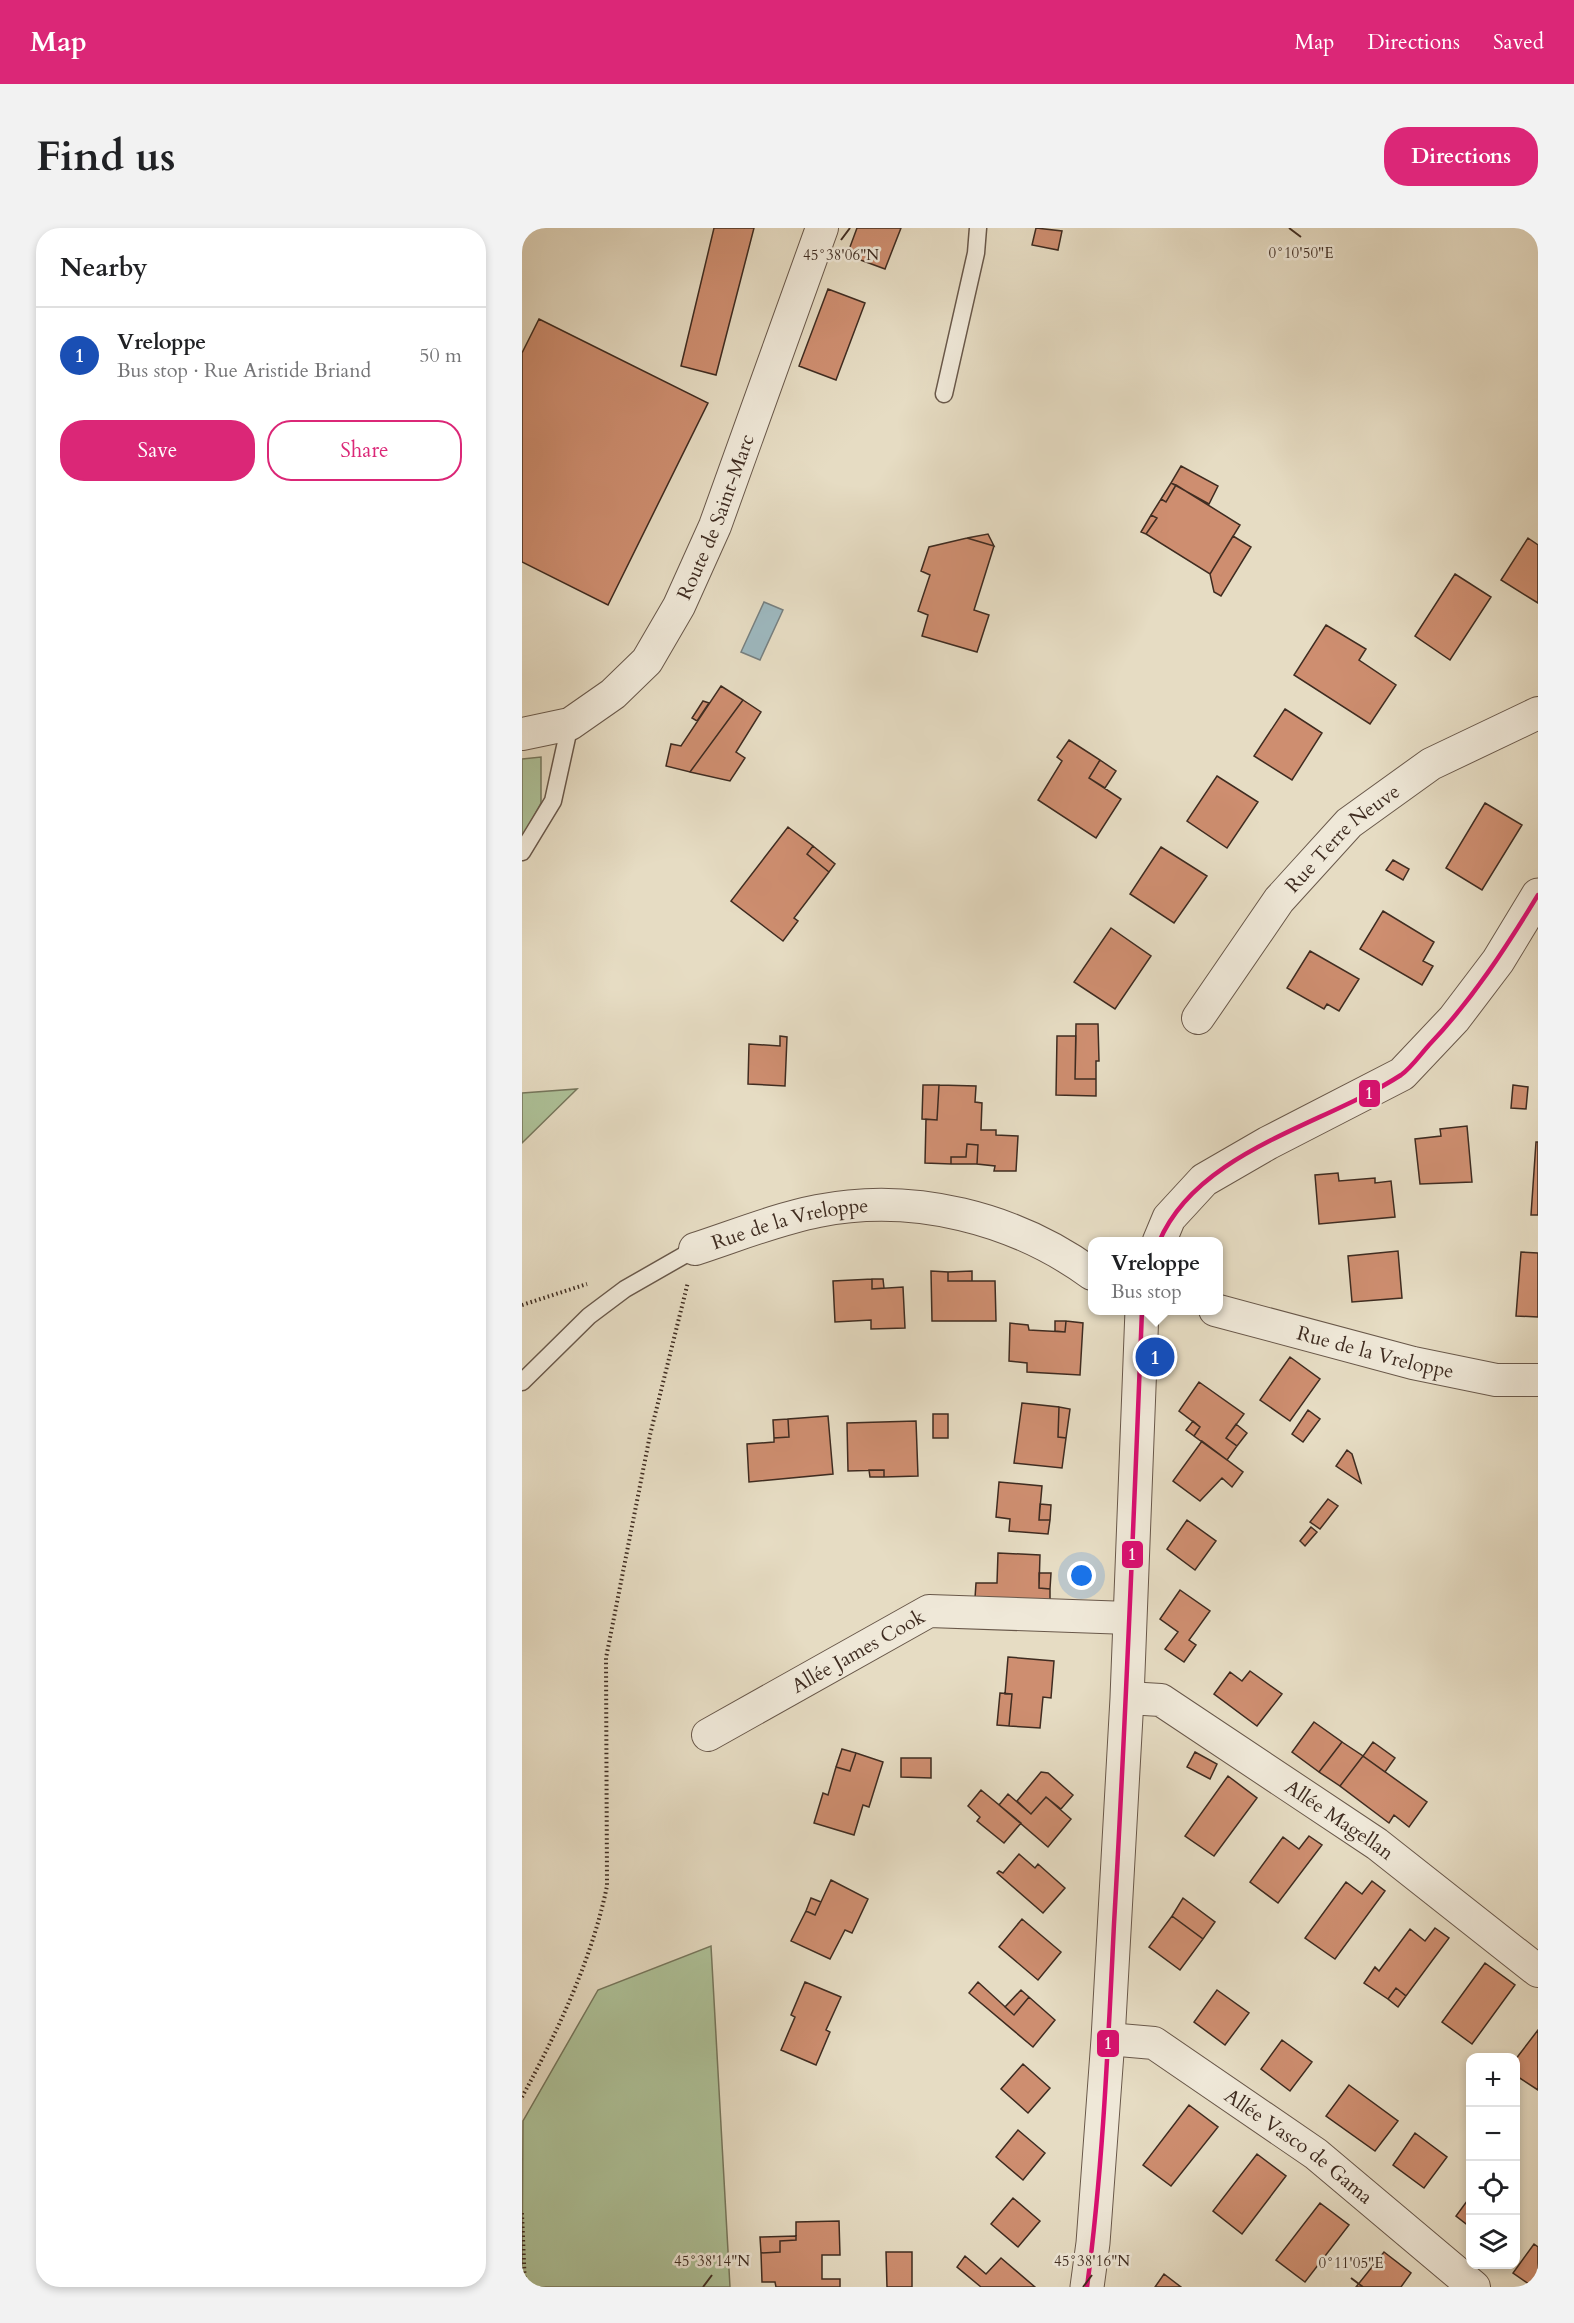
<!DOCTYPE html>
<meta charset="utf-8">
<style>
:root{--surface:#fff;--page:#f2f2f2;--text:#202124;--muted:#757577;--line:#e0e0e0;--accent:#db2777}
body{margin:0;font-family:Cardo,serif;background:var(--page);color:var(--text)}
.controls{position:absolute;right:18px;bottom:18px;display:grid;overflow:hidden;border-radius:12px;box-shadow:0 3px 9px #0003}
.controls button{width:54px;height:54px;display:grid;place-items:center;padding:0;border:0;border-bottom:2px solid var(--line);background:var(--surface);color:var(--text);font:30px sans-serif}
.you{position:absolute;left:560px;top:1348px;width:21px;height:21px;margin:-15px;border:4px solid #fff;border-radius:50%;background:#1a73e8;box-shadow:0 0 0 9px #1a73e833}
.badge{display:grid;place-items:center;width:39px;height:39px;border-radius:50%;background:var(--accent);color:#fff;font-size:20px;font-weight:700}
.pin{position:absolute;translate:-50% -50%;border:3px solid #fff;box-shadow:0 2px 6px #0006}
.popup{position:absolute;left:566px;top:1009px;width:135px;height:78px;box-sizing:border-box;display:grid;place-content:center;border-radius:12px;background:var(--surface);filter:drop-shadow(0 2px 4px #0005);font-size:20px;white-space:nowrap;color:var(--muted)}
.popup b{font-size:22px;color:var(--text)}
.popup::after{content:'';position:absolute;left:50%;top:100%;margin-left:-12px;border:12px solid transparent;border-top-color:var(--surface)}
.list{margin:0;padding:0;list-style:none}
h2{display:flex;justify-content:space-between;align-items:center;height:78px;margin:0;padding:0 24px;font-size:26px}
h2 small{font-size:20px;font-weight:400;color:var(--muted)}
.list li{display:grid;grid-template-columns:39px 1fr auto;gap:18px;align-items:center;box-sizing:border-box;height:96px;padding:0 24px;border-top:2px solid var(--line)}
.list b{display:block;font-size:22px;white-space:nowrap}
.list p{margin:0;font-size:20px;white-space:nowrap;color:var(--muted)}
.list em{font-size:20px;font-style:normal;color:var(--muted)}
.actions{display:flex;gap:12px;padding:18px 24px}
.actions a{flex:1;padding:14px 0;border:2px solid var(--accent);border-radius:24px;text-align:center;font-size:21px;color:var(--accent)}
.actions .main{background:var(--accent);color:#fff}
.icon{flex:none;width:33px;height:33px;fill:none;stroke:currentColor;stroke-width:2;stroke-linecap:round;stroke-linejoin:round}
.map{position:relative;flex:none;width:1016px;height:2059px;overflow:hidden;border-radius:24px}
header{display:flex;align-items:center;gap:36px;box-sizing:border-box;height:84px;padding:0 30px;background:var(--accent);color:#fff}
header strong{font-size:28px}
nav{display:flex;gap:33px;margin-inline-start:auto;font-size:21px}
.intro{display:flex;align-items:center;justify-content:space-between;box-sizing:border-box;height:144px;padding:0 36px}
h1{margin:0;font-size:42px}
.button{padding:15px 27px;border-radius:24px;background:var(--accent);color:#fff;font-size:21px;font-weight:700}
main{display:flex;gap:36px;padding:0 36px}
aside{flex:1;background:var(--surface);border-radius:24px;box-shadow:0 3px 9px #0003}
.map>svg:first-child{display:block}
.green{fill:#aec299;stroke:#76775d;stroke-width:1.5}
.water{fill:#9db8bf;stroke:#778080;stroke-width:1.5}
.building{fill:#ce8e70;stroke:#3f2c21;stroke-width:1.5}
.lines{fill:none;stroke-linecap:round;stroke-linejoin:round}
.service-casing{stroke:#69584a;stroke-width:19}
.minor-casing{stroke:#69584a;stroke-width:34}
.tertiary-casing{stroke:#69584a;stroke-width:35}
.path{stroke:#3f2c21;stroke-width:4;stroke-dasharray:1.5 3;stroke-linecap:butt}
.service{stroke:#efe8d8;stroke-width:16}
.minor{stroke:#efe8d8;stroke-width:32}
.tertiary{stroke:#efe8d8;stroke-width:33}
.bus-1-casing{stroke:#efe8d8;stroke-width:9}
.bus-1{stroke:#da0f71;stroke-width:4.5}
.ticks{fill:none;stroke:#3f2c21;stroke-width:2}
.labels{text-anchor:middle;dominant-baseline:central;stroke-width:5;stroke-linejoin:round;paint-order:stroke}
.street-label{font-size:20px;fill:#3f2c21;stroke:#efe8d8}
.ticks-label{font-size:15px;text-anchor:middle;fill:#3f2c21;stroke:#efe8d8;stroke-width:5;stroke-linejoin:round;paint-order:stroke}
.line-badge{stroke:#efe8d8;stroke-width:2}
.badge-label{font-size:16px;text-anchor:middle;font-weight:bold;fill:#fff}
</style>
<header>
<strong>Map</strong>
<nav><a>Map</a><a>Directions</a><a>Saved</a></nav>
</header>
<div class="intro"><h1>Find us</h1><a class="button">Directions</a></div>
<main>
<aside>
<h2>Nearby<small></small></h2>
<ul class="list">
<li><span class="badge" style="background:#1a4fb4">1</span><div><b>Vreloppe</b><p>Bus stop · Rue Aristide Briand</p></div><em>50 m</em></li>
</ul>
<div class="actions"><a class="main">Save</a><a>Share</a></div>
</aside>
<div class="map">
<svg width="1016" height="2059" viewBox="0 0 1016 2059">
<rect width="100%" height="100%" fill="#e6dcc3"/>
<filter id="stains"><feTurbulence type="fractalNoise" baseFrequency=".00333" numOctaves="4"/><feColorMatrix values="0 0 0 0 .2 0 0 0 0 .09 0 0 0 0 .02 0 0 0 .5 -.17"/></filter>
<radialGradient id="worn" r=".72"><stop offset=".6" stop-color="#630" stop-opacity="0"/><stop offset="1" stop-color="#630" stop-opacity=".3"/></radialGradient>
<path class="green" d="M19 529V575L0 610V531Z
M55 861 0 915V865Z
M189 1718 208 2059H0L1 1893 76 1762Z"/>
<path class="water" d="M242 374 261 382 238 432 219 424Z"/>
<path class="building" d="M192 0H232L194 147 159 138Z
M335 0H379L363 41 325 27Z
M514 0 540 3 536 22 510 17Z
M306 61 343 75 314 152 277 138Z
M17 91 186 175 86 377 0 334V125Z
M659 238 696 258 687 276 649 255Z
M649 255 654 257 644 274 639 271Z
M654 257 718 297 688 346 624 306 635 290 629 287 639 271 644 274Z
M629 287 635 290 624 306 619 304Z
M466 306 472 318 445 310Z
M711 308 729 319 699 368 692 364 688 346Z
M445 310 472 318 452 382 467 387 455 424 400 408 406 387 396 383 408 347 399 343 407 319Z
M1006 310 1016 317V375L979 352Z
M933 346 969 369 928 432 893 408Z
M804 397 844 421 837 432 874 457 848 496 772 447Z
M199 458 221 472 168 544 144 538 149 516 159 518Z
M221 472 239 484 214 524 223 530 208 553 168 544Z
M181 473 187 475 175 493 170 490Z
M763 481 800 505 770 552 732 528Z
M547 512 578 532 567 550 599 571 574 610 516 572 540 533 535 529Z
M578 532 594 543 583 560 567 550Z
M695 548 736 574 705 620 665 593Z
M963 575 1000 597 960 662 924 640Z
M266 599 291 618 285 626 307 644 272 690 276 693 261 713 209 673Z
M291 618 313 636 307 644 285 626Z
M639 619 685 648 652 695 608 666Z
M871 632 887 641 881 652 864 642Z
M861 683 912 714 901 733 911 738 900 757 838 721Z
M589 700 629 728 593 781 552 754Z
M788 723 837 751 817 783 805 776 802 781 765 760Z
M554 796H576L577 833H574V851H553Z
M258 808 265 809 263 858 226 856 227 816 258 818Z
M535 808H554L553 851H574V868L534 867Z
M401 857H417L415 892 400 891Z
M417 857 454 858 453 874 460 875 459 902H474V907L496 908 494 943H472L473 938 455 936 456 917 445 916 444 929H429V936L403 935 404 891 415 892Z
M991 857 1006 859 1004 881 989 880Z
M945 898 950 954 898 956 893 911 919 908 918 901Z
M1014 914H1016V987H1009Z
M445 916 456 917 455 936H429V929H444Z
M816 945 817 953 853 950V955L869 953 873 989 797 996 793 947Z
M876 1023 880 1070 830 1074 826 1028Z
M999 1024 1016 1025V1089L994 1088Z
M409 1043 426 1044V1053H473L474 1093H410Z
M450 1043V1053H426V1044Z
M350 1051H361L362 1060 350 1061Z
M350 1051V1061L381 1059 383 1100 349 1101V1092L313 1094 311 1053Z
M533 1093H544L543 1104 533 1103Z
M544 1093 561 1095 558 1147 505 1144V1135L487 1133 488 1095 506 1097 507 1102 543 1104Z
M768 1129 798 1151 768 1193 738 1172Z
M677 1154 722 1186 704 1210 715 1218 705 1232 672 1208 678 1199 657 1183Z
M500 1175 537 1179 536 1209 544 1210 540 1240 492 1235Z
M537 1179 548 1181 544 1210 536 1209Z
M786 1182 798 1191 781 1214 770 1206Z
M411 1186H426V1210H411Z
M306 1188 311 1246 227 1254 225 1216 252 1214V1210L267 1209 266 1191Z
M266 1191 267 1209 252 1210 251 1192Z
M394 1193 396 1248 362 1249V1242L326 1243 325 1195Z
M671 1193 678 1199 672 1208 664 1202Z
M714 1196 725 1205 715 1218 704 1210Z
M680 1213 721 1244 710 1259 700 1250 678 1273 651 1253Z
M825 1222 830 1226 839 1255 814 1238Z
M347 1242H362V1249H348Z
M477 1254 520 1258 517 1292H528L526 1306 487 1303 488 1291 474 1289Z
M806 1271 816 1278 798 1301 788 1294Z
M518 1276 529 1277 528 1292H517Z
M665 1292 694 1313 673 1342 645 1321Z
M789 1299 795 1304 783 1318 778 1313Z
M476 1325 518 1327 517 1360 528 1361V1373L453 1370 454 1355H475Z
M517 1345H529L528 1361 517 1360Z
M658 1362 688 1383 667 1412 674 1417 662 1434 643 1421 656 1404 638 1391Z
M486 1429 532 1433 529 1470 521 1469 518 1500 487 1498 490 1466H483Z
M728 1443 760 1466 735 1498 692 1466 708 1444 720 1453Z
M478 1465 490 1466 487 1498 475 1497Z
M792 1494 820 1514 797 1544 770 1524Z
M820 1514 841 1528 818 1558 797 1544Z
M851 1514 873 1530 863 1544 841 1528Z
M320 1521 334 1525 328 1543 314 1539Z
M673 1524 695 1536 688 1551 665 1539Z
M334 1525 361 1534 347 1579 341 1577 332 1607 292 1595 301 1565 306 1567 314 1539 328 1543Z
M841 1528 905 1574 887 1599 872 1587 867 1595 818 1558Z
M379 1530H409V1550L379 1549Z
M519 1544 526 1545 551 1567 539 1581 524 1569 509 1586 495 1573Z
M706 1548 735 1570 692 1628 663 1608Z
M459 1562 499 1595 482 1615 455 1593 458 1589 446 1578Z
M486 1566 509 1586 524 1569 549 1591 526 1619 477 1577Z
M787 1608 800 1617 756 1675 728 1654 761 1609 777 1621Z
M497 1626 513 1640 516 1636 543 1660 521 1685 475 1645 477 1643 481 1645Z
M309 1652 346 1671 330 1705 323 1702 308 1731 269 1713 284 1683 293 1687Z
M850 1653 863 1663 813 1731 783 1710 824 1654 840 1666Z
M289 1670 299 1674 293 1687 284 1683Z
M661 1670 693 1694 681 1711 650 1688Z
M650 1688 681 1711 658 1742 627 1719Z
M500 1691 539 1724 516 1752 477 1719Z
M913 1700 927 1710 884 1768 874 1760 866 1771 842 1755 853 1739 857 1743 888 1701 903 1713Z
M963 1735 993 1757 950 1816 920 1794Z
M283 1754 319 1769 304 1802 308 1804 294 1837 259 1822 273 1789 269 1787Z
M456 1754 492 1787 507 1769 533 1792 511 1819 447 1765Z
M874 1760 884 1768 876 1779 866 1771Z
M499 1762 507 1769 492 1787 483 1779Z
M695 1762 727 1785 703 1817 672 1794Z
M1016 1802V1862L993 1847V1832Z
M760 1812 790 1834 768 1863 739 1841Z
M501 1836 528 1860 506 1885 479 1861Z
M827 1857 876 1893 853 1923 804 1888Z
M667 1877 696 1899 649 1958 621 1937Z
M496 1902 523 1925 501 1952 474 1929Z
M893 1905 925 1929 902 1960 871 1937Z
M735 1926 764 1948 720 2006 691 1983Z
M948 1969V1999L934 1988Z
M491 1970 518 1993 496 2019 469 1996Z
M798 1975 827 1997 783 2054 754 2032Z
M317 1993 318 2027H300V2051H318V2059H254L253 2054H240L239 2025 258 2024V2013L274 2012V1994Z
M274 2008V2012L258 2013V2024L239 2025 238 2009Z
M1012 2016 1016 2019V2059H1011L991 2045Z
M364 2024H390V2059H365Z
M862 2024 889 2045 879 2059H834Z
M443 2028 464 2046 479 2030 513 2059H459L435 2039Z
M642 2046 659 2059H633Z"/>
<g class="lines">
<defs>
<path id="service" d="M422 166 454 25 456 0
M0 624 31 573 48 496
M0 1154 67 1088 103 1061 173 1021"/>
<g id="minor">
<path id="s1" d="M0 506 48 496 91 466 125 433 157 378 193 298 300 0"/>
<path id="s2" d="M676 790 757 672 827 595 909 536 1016 485"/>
<path id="s3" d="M173 1021C213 1008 255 991 296 983 391 964 493 990 570 1046"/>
<path id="s4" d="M693 1082 891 1135 974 1152H1016"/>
<path id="s5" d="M605 1470 639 1472 855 1616 1016 1743"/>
<path id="s6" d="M186 1507 407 1383 607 1390"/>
<path id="s7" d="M586 1811 632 1815 794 1926 952 2059"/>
</g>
<path id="tertiary" d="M637 1014 647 990 682 952 746 915 880 846 932 791 976 733 1016 667
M565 2059 571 2015 586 1811 605 1470 620 1082"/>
</defs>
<use href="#service" class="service-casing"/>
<use href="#minor" class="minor-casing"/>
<use href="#tertiary" class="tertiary-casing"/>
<path class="path" d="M0 1077 65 1056
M0 1869C36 1803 70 1731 85 1658L84 1430 128 1207 166 1054
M0 1985 3 2059"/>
<use href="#service" class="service"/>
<use href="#minor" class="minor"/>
<use href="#tertiary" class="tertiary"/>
<defs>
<path id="bus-1" d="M637 1014C675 923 802 897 879 847 889 840 898 827 907 817 950 772 983 721 1016 667
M565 2059C581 1939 586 1817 592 1696 604 1492 612 1287 620 1082"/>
</defs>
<use href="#bus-1" class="bus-1-casing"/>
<use href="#bus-1" class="bus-1"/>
</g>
<path class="ticks" d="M767 0 779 9M319 12 328 0M829 2050 841 2059M181 2059 190 2047M561 2059 570 2047"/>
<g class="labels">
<g class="street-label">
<text stroke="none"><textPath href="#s1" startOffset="309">Route de Saint-Marc</textPath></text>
<text stroke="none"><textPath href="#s2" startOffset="232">Rue Terre Neuve</textPath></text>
<text stroke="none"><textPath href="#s3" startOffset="99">Rue de la Vreloppe</textPath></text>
<text stroke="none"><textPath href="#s4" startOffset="166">Rue de la Vreloppe</textPath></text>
<text stroke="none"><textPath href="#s6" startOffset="172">Allée James Cook</textPath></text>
<text stroke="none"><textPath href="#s5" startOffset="249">Allée Magellan</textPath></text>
<text stroke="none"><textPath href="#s7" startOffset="224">Allée Vasco de Gama</textPath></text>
</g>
</g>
<g class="ticks-label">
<text x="779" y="30">0°10'50"E</text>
<text x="319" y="32">45°38'06"N</text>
<text x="190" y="2038">45°38'14"N</text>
<text x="570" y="2038">45°38'16"N</text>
<text x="829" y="2040">0°11'05"E</text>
</g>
<g class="line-badge">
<rect x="836" y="851" width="23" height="29" rx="6" fill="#da0f71"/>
<rect x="599" y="1312" width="23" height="29" rx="6" fill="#da0f71"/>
<rect x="574" y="1801" width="24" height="29" rx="6" fill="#da0f71"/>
</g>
<g class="badge-label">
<text x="847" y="871">1</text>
<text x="610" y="1332">1</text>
<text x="586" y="1821">1</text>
</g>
<rect width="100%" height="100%" filter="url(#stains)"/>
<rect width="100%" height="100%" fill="url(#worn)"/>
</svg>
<div class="controls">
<button>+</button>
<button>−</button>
<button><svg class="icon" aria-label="locate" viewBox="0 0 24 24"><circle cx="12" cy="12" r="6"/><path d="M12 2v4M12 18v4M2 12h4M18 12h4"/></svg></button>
<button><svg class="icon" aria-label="layers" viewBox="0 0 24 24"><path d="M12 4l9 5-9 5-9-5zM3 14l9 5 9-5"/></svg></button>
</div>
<div class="you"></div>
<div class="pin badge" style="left:633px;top:1129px;background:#1a4fb4">1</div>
<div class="popup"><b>Vreloppe</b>Bus stop</div>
</div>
</main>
